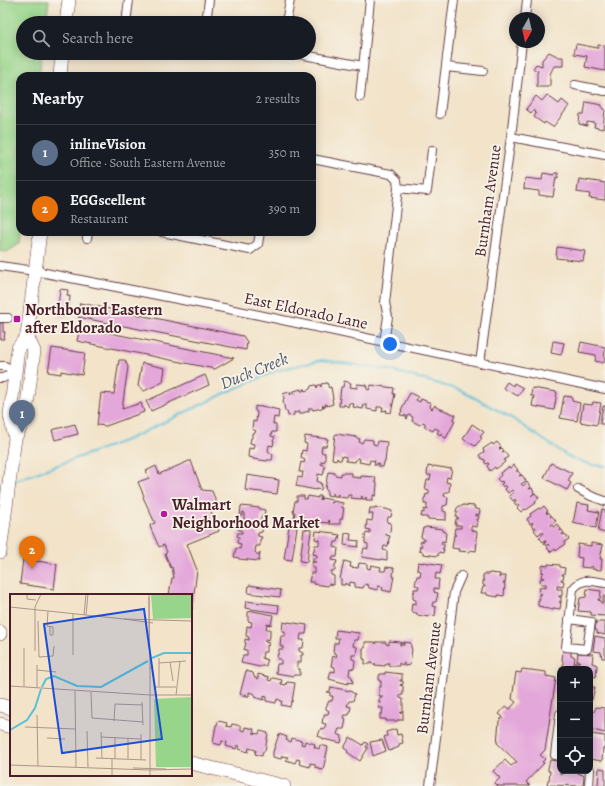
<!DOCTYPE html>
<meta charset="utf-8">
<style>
:root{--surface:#171b24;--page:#20242c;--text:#f1f3f6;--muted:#9ea1a6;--line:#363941;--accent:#7c3aed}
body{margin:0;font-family:Alegreya,serif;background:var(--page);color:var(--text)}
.controls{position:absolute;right:12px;bottom:12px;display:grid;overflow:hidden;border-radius:8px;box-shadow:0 2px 10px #0003}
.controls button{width:36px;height:36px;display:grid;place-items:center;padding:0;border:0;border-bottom:1px solid var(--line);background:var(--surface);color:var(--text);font:20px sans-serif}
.compass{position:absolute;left:509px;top:12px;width:36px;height:36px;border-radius:50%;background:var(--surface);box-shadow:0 2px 10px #0003;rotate:188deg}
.you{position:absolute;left:390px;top:344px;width:14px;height:14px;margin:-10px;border:3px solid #fff;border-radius:50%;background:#1a73e8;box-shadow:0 0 0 6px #1a73e833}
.badge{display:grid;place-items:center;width:26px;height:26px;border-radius:50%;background:var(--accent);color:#fff;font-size:13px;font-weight:700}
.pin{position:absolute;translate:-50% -33px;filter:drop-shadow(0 1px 2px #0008)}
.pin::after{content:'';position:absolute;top:21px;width:14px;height:12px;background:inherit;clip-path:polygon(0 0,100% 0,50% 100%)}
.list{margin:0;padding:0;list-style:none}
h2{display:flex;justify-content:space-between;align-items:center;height:52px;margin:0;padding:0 16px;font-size:17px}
h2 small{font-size:13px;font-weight:400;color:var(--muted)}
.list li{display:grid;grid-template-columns:26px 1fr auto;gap:12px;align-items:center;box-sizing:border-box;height:56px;padding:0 16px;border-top:1px solid var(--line)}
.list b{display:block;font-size:15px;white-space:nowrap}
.list p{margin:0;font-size:13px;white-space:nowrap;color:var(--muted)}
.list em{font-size:13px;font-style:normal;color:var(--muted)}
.icon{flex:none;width:22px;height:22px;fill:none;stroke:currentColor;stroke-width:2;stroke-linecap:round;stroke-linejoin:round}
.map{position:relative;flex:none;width:605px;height:786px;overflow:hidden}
.search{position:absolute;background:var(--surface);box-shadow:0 2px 10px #0003;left:16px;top:16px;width:300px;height:44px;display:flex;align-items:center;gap:10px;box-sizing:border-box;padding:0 14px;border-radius:22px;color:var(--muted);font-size:15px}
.panel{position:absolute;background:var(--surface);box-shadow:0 2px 10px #0003;left:16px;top:72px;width:300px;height:164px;border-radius:12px}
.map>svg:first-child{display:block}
.green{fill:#97d58a;stroke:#707a5a}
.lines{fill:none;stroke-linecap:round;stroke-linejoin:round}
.stream{stroke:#5abfd8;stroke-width:2}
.building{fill:#e4a7da}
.street-casing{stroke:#633c43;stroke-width:10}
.primary-casing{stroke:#633c43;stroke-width:14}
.street{stroke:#fff;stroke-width:8}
.primary{stroke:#fff;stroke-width:13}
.poi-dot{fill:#b5179e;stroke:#f7f3e8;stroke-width:1.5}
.labels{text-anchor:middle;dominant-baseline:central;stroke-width:3.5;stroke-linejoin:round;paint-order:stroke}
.street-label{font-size:16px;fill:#4a1f2b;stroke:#f7f3e8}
.poi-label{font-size:16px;font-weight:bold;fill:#4a1f2b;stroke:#f7f3e8;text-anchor:start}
.water-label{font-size:17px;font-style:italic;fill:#505768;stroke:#f7f3e8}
.inset-river{fill:none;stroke:#5abfd8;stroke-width:2}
.inset-road{fill:none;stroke:#af958a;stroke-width:1}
.view{fill:#1d4ed8;fill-opacity:0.15;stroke:#1d4ed8;stroke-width:2}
.inset-edge{fill:none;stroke:#4a1f2b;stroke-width:2}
</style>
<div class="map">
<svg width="605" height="786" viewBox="0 0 605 786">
<rect width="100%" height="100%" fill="#f7f3e8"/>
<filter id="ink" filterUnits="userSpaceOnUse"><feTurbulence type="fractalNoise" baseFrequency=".025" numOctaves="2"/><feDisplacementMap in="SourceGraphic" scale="8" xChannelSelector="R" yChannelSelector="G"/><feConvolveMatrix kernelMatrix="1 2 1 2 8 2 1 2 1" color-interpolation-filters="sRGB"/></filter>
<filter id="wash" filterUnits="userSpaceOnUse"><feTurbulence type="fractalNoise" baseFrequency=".012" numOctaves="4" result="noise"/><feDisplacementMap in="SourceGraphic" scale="16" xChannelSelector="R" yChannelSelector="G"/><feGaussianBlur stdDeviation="0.9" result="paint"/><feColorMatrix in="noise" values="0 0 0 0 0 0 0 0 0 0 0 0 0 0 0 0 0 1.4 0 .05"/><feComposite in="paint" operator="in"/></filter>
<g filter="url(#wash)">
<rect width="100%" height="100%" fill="#f2e3c9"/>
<path class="green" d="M0 0H49L46 23H23V53H42L39 76H20V232L19 244 7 252 0 251Z"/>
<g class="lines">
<path class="stream" d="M14 481 129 439 234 389 278 370 322 360 390 370 460 390 510 417 569 457 592 465 605 466"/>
</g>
<g id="blocks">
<path class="building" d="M576 44 598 48V45L605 46V71L585 67 587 56 574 54Z
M549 52 559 57H563V66H554L550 74V85L549 87H537V73L538 71 533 69 536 64 542 66V60Z
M547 95 559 104 562 100 569 106 553 127 545 122 544 124 534 117 536 113 533 110 531 113 526 109 536 96 542 101Z
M586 102 602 105V108L605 109 603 129 594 127 595 123 587 122V126L579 124 580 114H584Z
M543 173 554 175 555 173H558V178L556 177 553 197 539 195V191L524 189 525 178 542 180Z
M579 179 605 183V200L589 198 590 194 577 192Z
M557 247 585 251 583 261 556 258Z
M60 289 68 290 67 296H70L69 306H66L64 317 57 316Z
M80 303 243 336 247 342 246 350 78 317Z
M0 323H3V332H5L4 339H0Z
M80 327 234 358 215 369 77 341Z
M553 341 564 343 561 355 551 353Z
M581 342 605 347 604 363 595 361 596 355 579 352Z
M52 348 85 353 82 375 61 371V374L48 372Z
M119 360H125L128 367 122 409 141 403 144 412 106 426 97 425 101 393 114 394Z
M142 363 165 368 163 382 144 391 138 386Z
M205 375 209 385 151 411 146 401Z
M344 381 351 383 350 387 357 388V384L366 385 367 389 369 390 371 385 394 388 393 394H395L391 413 386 412 387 410 382 411 383 407H377V411L367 409V405H364L363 409 353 407 354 404 349 403 348 407 344 404V406H339L341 387H343Z
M507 382 513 386 514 383 523 388 518 396 503 388Z
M327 383 329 388 331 387 333 399H332L333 404 327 406 326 404H325L326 406 323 407V405L322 408 313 410 312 408H309V411L299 414V411L296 413 294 412V415L288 416 287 411H285L283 400 284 399 283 394 289 392 291 395 290 392H293L294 394V391L301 389V391H303L304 388 305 391 310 389 311 386 316 385 317 388 318 385H320L321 387V384Z
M532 388 557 392 554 410 532 406 534 396H531Z
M410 393 418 397 416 400 420 402 421 399 431 403 430 407 432 409 435 405 436 407 456 415 453 420 455 421 446 438 442 436 443 434 441 433V435L437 433 439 430 435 428 433 431 425 427V423L423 422 420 425 412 421 413 417 409 415 407 419 406 418 407 416 400 415 402 410H401Z
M564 396 572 397V401L580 403 577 421 560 418Z
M593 402 601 403 597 425 580 422 583 404 592 405Z
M255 406 260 407 261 406 279 410 278 418 274 417 273 424 276 425V432H272L271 436 275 437 273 441H274L273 446 269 445 268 451 273 455 272 460H267V461L253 459V458L248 457 249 448 253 449 254 444 250 443 251 438H252V433H255L256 431 252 429 253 421 256 422 257 412 255 411Z
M603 406H605V424H600Z
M75 424 78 434 55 440 52 430Z
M472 424 484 432 480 437 482 438 475 446 463 439Z
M336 434 356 437V438L360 439 359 442 362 443 364 439 373 440V444L377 445 378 441 387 442 385 462H384L383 467 378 466 379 464 377 463V465H374L375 461 370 460 369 464 359 462 360 459 357 458 355 462 346 461V457L342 456 341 460H338L337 458V460L332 459 335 435Z
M305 436 328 439 326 446H322L321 452 325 453V461L321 462V464L325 466 323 475 318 474 317 482H320V484H322L321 490 316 489V490L296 486 298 477 302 478 303 472H299L301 462 304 463 305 460 301 458 302 450 306 451 307 444 304 443Z
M497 442 501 447 499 449 502 448 504 451 502 453 505 452 508 457 504 460 505 462 496 469 495 467 490 471 487 466 489 464 488 463 486 464 484 462 486 461 484 459 483 460 479 455 484 452 483 449 492 443 493 445Z
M189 461H191L202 490 212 491 217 504 209 507 219 531 187 544 197 570 192 609 191 595H169L172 578H174L172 567 171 568 165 554 167 552 164 545 159 547 151 529 150 525 155 523 143 497 144 496 138 482 149 478 146 471 156 466 159 474Z
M551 463 572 473 568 481 571 483 567 490 544 478Z
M514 465 518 470 516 471H518L521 475 519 476 522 475 526 481 521 484 523 486 527 482 531 488 529 489 532 488 534 493 531 496 535 493 539 498 535 501 536 503 526 510 525 509 521 512 517 508 519 505 518 504 516 505 514 502 516 501 515 499 513 501 509 496 514 492 512 490 508 493 505 489 507 487 505 485 503 487 501 484 503 483 502 481 500 482 497 479 501 475 500 473 509 467 510 468Z
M428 466 433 467V466L452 469 450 478 447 477 446 482 450 483 449 492H445L444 496 448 497 447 505 443 506V511L446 512V520L427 519V517H421L422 512 424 513V509L427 510V504H424V498L426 497 425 495 429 494V490L425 489 427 480H430L431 475H427Z
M328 472 335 473V475L341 476V473H352V477L361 478V476L376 477 375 482 377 483 376 496 373 495V500H366V497L365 499H362V496L361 499 351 498V495H348L347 498 338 497V494L337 496H334L333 493V496L327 495V489H325Z
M247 475 279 480 277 494 245 490Z
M297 496H304V499H307L308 496 318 498V496H321L320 501 322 498 332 500 331 503H332L333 501 343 503 342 508H344L342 519H340V524H329L330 521 329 520 328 523 319 522V519L316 518 314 521 305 520V517L304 520 294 518 295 512H293L295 501H297Z
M577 503 589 505 588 510 599 512 596 528 573 523Z
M463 505 475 506 474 508 480 510 479 515 476 514V516H479L478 520H476L478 521 477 527 471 526V530L477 532 476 541H477L476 551 470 550V552L458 551 459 549 452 548 454 535H456L454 534 455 528H461V525H455L456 519H458L459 518 456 517 457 513 459 512H456L457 508 459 506H463Z
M241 506 260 508V509L265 510 264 516 262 515 260 523 263 524 262 532 258 533V536L262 537 261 539H260V546H256L255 552 258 555 260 552 259 561 239 559V558L234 557 236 548 240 549 241 544 237 543 238 538H240L237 536 238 533H242V531L238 529 239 521H244V512H243L242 516H240Z
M544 506 548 511 546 512 547 514 548 512 551 515 550 517 552 516 556 521 551 525 553 527 557 524 561 529 560 531 562 530 564 533 562 534 563 535 565 534 569 539 564 542 565 544 556 551 555 549 551 552 547 548 549 546 548 544 546 546 544 543 546 542 545 540 543 542 539 537 544 533 542 531 538 535 534 530 536 528 535 527 533 528 531 525 533 524 532 522 530 524 527 519 531 516 530 514 539 508 540 509Z
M375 507 386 509 392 511 391 517H388L387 522 391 523 390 532 386 533V535L390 536 389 539H388L389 540 388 546H384L383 550 387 551V560L381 559V560L362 557 364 548 368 549V544L365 543V537H366L365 536V534L370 533V530L366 529 367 520 372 521 373 514H369L370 508H375Z
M602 509 605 510V533L598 531Z
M289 526 297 527 292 560 284 559Z
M426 527 443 529V531L446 532 445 542 442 541 441 544H444V547L442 549H444L443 553 439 552 438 556 423 554V552L419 551 420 546H422L420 542 424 541V539L421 537 423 528H425Z
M304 529 311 530V531L307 562 300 561Z
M316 531 334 533V534L340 535 338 542H335L334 547 338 548 337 557H333L332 560 337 561 336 564H335V571H331V575L334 576V585L328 584V586L314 584V582H309L311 573H315V568H312V562H316L312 561 313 558H317V555L313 554 315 545H319V540L315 539Z
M345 533 351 534 350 540 359 541 358 547 344 545Z
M591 543 603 545 600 559H602L601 570 592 569 593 567 590 566V568L581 567 582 558 577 557 578 544 591 546Z
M23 559 57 564 54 589 20 584Z
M344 561 351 563 350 567 358 568 359 563 367 564V568L370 569 371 565 381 567 380 571H385L386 567 394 568 393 576H394L391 592 382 590 383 587 378 586V590L369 588 368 585 365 584 363 588 355 587V583L350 582 349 586 345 583V585H341V579H340Z
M418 562 423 563V562L442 565 440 574 436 573 435 579H439L438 589 434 588V592L438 593 436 602H433L432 606 436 607 435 616 430 615 429 617 417 615V613L411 612 412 603 416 604V600L413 599V593L415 592H414V589H418L419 586 415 585 417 576H420L421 571 417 570Z
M548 564 560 565V567L565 568 564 574H562V575H564L563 579H561V580L564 581 563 587 557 586V589H562V596H559V597H561V602H559H561L560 609 554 608V610L543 608V607L538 606V600H540L541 599H539V594H542L539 593 540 587 546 588V584H541L540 582 541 578H544L541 577 542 572 544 573 542 571V566L543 565 548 566Z
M489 573 500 574 499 578 500 576H506L505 583H503L505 584 504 596 498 595V597L487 595V593H481L483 587H485V586L483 585V581H485L483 580V575L484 574H489Z
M249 585 281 590 280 597 248 593Z
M587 589 601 591 600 599H598V600L601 601V603H603V596H605V616L591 615V612L578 611 580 598 586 597Z
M246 601 279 605 278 613 245 608Z
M253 611 273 615 271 625 267 624 266 629H270V636L269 640 265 639V642L269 643 268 646 267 645V652H263L262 658 267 660 266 666H261L260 667 241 663 243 655H247V650H244L246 643H245V639L249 640V637L246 636 247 626 251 627 252 622 248 621V612Z
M283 622 288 623V622L307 625 306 634H301L300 640H304L303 648H299V651L303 653V655H301V662H297V667L298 669H300V675H294V676L276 673 277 664H281V659H277L278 653H279V649H283V647L280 645 281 636H285V631H282Z
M596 622H605V635L597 633V630H595Z
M336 630 359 633 358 640H354L353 646 357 647 356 655H352V659L355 660 354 669 350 668 349 675 352 677 353 683 348 682V684L329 679 331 671 335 672V667L331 666 333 656 336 657 337 654 333 652 334 643H338L339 638H335Z
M595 636 605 638V658H602L601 652 593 651Z
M389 641 400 642V645H401V642L403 643V645H404V642L411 643V648L412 649 410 665 404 666V663H403L402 665 399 663V666H391L388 665 389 663H386L385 666 375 665V663L374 665 372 664V662H370V664H365V659H363V648H365V642H375L376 644V642H386V644L389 645Z
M563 650 571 652V656L575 657 574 664 576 665V662H579L580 661H577L578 653 593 654 592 663 597 665V667L596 677 590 676V669H561V667H563V661L562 660Z
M522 669 546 672V676L556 678 545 750 540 755 545 759 542 762 544 763 526 782 530 786H498L495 783 500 778 493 771 505 760 511 766 517 762 497 743 499 721 503 717 499 714 506 706 510 709 516 702 512 699 516 672 521 673Z
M246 671 253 673 254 677 258 679V674L269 677 268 680 271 681 272 678H273L282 680 281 684 286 685 287 682 295 683 292 702H291L290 707 281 705 282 701 277 699 276 703 266 701 267 697 264 696V700L254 697 255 694 249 692V696H246V694H245V696L240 694Z
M385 672 402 674V680H400V681H403V684L400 685 403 686V695H400V698L403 699V712L400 713H403V720H397V721H386V719H380V714H382L383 708H379L380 702H379V699L382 698V696H379V687H381V681H379V677L380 674H385Z
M331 687 350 691 355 694 353 701H349L347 706 351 707 349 715H345L344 718 346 719 344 729H339L337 734 342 736 341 743 323 739V738L318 736 321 728 324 729 326 724 322 723 323 718 325 716H324V714H328L329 711 326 709V707L329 701H332L333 696H330V692H327L330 691Z
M590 687H595L592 700 590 699Z
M596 707 605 708V733L593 730V732H590V712H594Z
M218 721 227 723 226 726 231 727 232 724 241 726V730L244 731 245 727 254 729 253 733 259 734 260 731 268 733 265 751H263L262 756 255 754 256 750 249 748 248 752 239 749 240 746 237 745 236 749 226 746 227 742 222 741 221 745 213 743 216 725H217Z
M396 729 397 735 401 734 403 743 399 744V747L389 751 384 737 387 736 386 732Z
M279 734 287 737 286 740 291 742 292 738 302 741 301 744 304 745 305 741 315 744 314 747 319 749 320 745 328 747 323 770 318 769 319 768 317 767 315 768V764L310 763V767L299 764 300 760 297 759 295 763 286 760 288 757 282 756 281 759 273 757V752Z
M590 734 605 736V749L603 748 602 761 590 759Z
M350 737 363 745 365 742 368 744 366 747 368 748 360 761 347 752 348 751 344 748Z
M382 740 386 751 373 756 370 742Z
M550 760 558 761V764H560V774L562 775 563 772 566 773V771H578V773L583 775 584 777 583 786 547 785 548 780H549L550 771H548V768Z
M599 768 605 769V786H596L597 784 598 785Z"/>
</g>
</g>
<g filter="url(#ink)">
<use href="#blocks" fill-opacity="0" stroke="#633c43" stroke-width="1"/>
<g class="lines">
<defs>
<path id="street" d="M525 18 527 0
M126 23 129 0
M206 23 209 0
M286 23 290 0
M293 53 363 66
M446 67 483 71
M575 85 605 91
M360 97 370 0
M440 114 454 0
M511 137 605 155
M312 159 391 174 397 180 398 188 385 303 388 317 384 342
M398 188 427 191 432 150
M162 232 250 250 258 244 260 232
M87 238 88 232
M0 266 35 271 259 315 605 389
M0 318H8
M480 363 511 137 522 42
M0 366H5L15 371
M0 378H3L15 371
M578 489 591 496 605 501
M569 619 591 622 587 649 566 647 573 589C583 577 591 581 605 583
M560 714 555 755 560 756
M430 786 454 592 461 576
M589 786 590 770"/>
<path id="primary" d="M66 23 69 0
M60 76 62 53
M15 438 25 418 29 390 34 351 27 336 40 232
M0 552 15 438 10 415 18 348 27 336
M0 632V634
M0 705 11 708
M0 724 11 727
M191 763 284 786"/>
</defs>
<use href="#street" class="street-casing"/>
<use href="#primary" class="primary-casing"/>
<use href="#street" class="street"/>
<use href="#primary" class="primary"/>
</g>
</g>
<g class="poi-dot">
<rect x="13" y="315" width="8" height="8" rx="2"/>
<circle cx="164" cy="514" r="4"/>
</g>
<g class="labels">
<g class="street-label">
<text transform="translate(488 201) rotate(-82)">Burnham Avenue</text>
<text transform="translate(306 311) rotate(12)">East Eldorado Lane</text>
<text transform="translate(429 678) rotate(-83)">Burnham Avenue</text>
</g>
<g class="poi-label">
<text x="25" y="310">Northbound Eastern<tspan x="25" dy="18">after Eldorado</tspan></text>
<text x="172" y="505">Walmart<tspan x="172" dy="18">Neighborhood Market</tspan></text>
</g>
<g class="water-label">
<text transform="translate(254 371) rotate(-22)">Duck Creek</text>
</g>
</g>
<g transform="translate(10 594)">
<rect width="182" height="182" fill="#f2e3c9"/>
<path d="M141 0H182V24L143 25ZM182 103V173H146L144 105Z" fill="#97d58a"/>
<path class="inset-river" d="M142 64 154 59H182M32 93 36 85 44 82 67 92 91 93 138 67M0 136 17 126 25 114 31 95"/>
<path class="inset-road" d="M17 0V5L26 6M139 0V43M139 3 140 75M0 13 114 25 182 27M38 17 37 32 43 33V41H40V33M74 21 76 0M76 21 78 0M114 25 143 29M28 27 29 63 43 62 44 52M14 54V93M25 57V13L31 0M63 61V20M149 64V92M160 68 163 87M149 69 176 67M140 73V182M27 76 46 78M0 92 140 101H182M144 93H166M27 94V71M65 97 66 173M81 98 82 124M166 101 170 67M132 108 133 131M27 121 28 172M82 124 133 128M104 127 105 110 133 111M15 133 65 135M77 137 78 173M91 138 92 164M131 140V166M91 143 131 145M105 143V165M37 144 55 145M118 144V165M86 164 136 166M0 171 140 176 182 175M123 174 156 175M102 182V165"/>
<path class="view" d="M134 15 152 145 52 159 34 30Z"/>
<rect width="182" height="182" class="inset-edge"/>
</g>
</svg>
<div class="controls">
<button>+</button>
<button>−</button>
<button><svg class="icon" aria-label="locate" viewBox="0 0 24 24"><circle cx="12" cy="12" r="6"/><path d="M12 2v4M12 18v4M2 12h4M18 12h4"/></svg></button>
</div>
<svg class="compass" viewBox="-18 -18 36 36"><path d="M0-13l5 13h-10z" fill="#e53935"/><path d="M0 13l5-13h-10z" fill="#9ea1a6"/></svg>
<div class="you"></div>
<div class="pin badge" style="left:22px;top:433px;background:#5c6f8a">1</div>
<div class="pin badge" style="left:32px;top:569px;background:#e8710a">2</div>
<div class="search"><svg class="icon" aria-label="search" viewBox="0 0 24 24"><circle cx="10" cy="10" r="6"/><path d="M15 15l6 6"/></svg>Search here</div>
<section class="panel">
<h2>Nearby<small>2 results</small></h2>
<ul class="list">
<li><span class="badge" style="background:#5c6f8a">1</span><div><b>inlineVision</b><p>Office · South Eastern Avenue</p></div><em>350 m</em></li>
<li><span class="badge" style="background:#e8710a">2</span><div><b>EGGscellent</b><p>Restaurant</p></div><em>390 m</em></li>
</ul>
</section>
</div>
